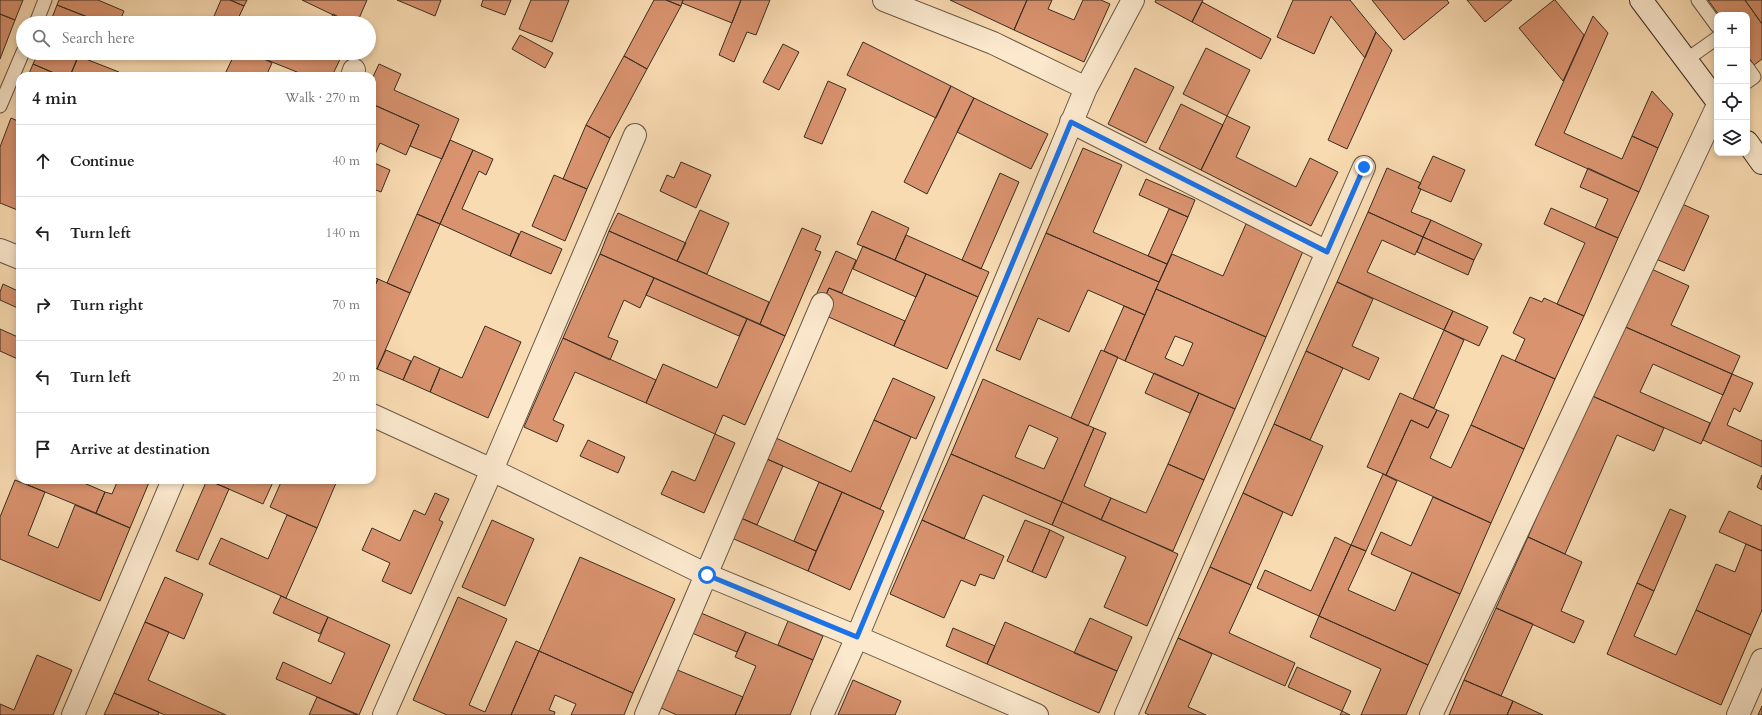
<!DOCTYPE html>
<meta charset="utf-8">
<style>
:root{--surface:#fff;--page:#f6f6f6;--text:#202124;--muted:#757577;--line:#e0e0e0}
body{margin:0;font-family:Cardo,serif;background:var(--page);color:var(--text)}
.controls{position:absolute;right:12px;top:12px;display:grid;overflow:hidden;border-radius:8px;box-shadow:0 2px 6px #0003}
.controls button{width:36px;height:36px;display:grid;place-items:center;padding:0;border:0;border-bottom:1px solid var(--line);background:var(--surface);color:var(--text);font:20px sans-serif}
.stop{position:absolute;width:12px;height:12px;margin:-9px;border:3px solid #1a73e8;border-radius:50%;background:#fff}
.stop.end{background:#1a73e8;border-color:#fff;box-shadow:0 1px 4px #0008}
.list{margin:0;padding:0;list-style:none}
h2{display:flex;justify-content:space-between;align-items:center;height:52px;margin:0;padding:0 16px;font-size:17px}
h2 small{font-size:13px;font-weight:400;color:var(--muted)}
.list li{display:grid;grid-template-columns:26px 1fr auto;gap:12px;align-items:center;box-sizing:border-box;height:72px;padding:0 16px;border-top:1px solid var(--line)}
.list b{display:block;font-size:15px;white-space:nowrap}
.list em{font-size:13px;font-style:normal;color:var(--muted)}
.icon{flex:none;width:22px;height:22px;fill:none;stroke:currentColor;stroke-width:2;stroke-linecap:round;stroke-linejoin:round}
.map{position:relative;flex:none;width:1762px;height:715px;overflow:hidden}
.search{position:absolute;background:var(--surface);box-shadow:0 2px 6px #0003;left:16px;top:16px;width:360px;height:44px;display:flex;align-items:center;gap:10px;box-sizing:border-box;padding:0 14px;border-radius:22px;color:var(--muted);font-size:15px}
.panel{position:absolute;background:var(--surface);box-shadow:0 2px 6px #0003;left:16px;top:72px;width:360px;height:412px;border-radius:12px}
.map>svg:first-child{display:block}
.building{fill:#d9936f;stroke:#392d23;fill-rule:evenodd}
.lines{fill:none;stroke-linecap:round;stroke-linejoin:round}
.lane-casing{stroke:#695847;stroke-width:15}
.street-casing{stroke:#695847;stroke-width:24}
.secondary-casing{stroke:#392d23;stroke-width:24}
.lane{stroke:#fbe8cd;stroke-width:13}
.street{stroke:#fbe8cd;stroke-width:22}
.secondary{stroke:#fbe8cd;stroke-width:22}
.route{stroke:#1a73e8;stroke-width:5}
</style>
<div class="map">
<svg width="1762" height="715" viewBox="0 0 1762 715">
<rect width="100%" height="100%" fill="#f9dbb2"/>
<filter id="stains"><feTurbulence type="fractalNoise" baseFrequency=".005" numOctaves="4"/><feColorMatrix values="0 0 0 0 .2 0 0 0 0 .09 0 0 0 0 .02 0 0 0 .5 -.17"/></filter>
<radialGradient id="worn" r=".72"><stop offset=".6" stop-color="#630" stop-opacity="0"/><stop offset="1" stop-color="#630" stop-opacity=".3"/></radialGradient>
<path class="building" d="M0 0H23L15 20 0 14Z
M59 0H98L124 11 119 23H102L57 5Z
M221 0H230L244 6 236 23H211Z
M230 0H247L244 6Z
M302 0H367L357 23H350Z
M397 0H441L435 16Z
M483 0H511L505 15 481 6Z
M531 0H569L552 42 519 29Z
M654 0H666L681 6 647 69 624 56Z
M666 0H683L681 6Z
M683 0H741L732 23 682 3Z
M741 0H770L756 35 747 32 734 62 719 55Z
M950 0H1027L1014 30Z
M1027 0H1052L1048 9 1074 20 1083 0H1101L1110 4 1084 62 1014 30Z
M1156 0H1203L1192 22 1155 2Z
M1293 0H1350L1376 32 1365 58 1331 16 1314 54 1277 37Z
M1372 0H1447L1449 3 1404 40Z
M1467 0H1512L1485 22Z
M1554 0H1555L1584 35 1563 81 1519 28Z
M1708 0H1745L1762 24V59L1754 65 1747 55V15H1719Z
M1745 0H1762V24Z
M1202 2 1271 39 1261 59 1192 22Z
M57 5 93 19 91 23H50Z
M0 14 15 20 0 59Z
M333 14 350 23H329Z
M1593 16 1608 33 1564 133 1622 159 1632 136 1658 148 1639 192 1535 145Z
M1376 32 1392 50 1347 149 1328 140Z
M520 35 553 53 545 68 512 49Z
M863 42 951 86 936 118 847 75Z
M783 44 799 52 779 90 763 82Z
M1206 48 1250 70 1227 116 1183 94Z
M38 53H80L70 76H61L33 64Z
M235 53H252L272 63 266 76H224Z
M270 53H343L332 76H307L267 60Z
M78 56 119 72 117 76H70Z
M624 56 647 69 610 138 586 125Z
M33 64 61 76H28Z
M379 64 401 74 394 90 459 119 442 159 410 146 419 125 372 104V79Z
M1135 68 1174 87 1146 143 1108 124Z
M828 81 846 89 822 144 804 137Z
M951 86 974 98 927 194 904 182Z
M1652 91 1673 114 1658 148 1632 136Z
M974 98 1048 134 1031 169 957 132Z
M372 104 419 125 406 155 380 143 372 161Z
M1181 104 1223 125 1201 170 1159 149Z
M1227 116 1250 127 1236 157 1296 187 1310 158 1338 172 1311 226 1201 170Z
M11 118 20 122V211L0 203V147Z
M586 125 610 138 587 189 563 179Z
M450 140 473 150 440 224 417 214Z
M1083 148 1122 165 1093 232 1167 264 1159 282 1046 233Z
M473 150 493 159 486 175 479 171 462 209 519 234 510 256 440 224Z
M1433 156 1465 170 1451 202 1418 188Z
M372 162 390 170 381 192 376 190 372 200Z
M681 162 711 175 696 208 660 191 667 175 674 178Z
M1387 168 1421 183 1418 188 1421 189 1411 212 1431 220 1423 237 1368 212Z
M1588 168 1639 192 1618 238 1595 228 1608 199 1580 187Z
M1000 173 1019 182 981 269 962 260Z
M554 175 587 189 565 241 532 226Z
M1146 179 1195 200 1188 217 1139 195Z
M1680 203 1709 216 1684 271 1656 259Z
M1551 208 1618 238 1584 316 1557 304 1585 243 1544 224Z
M1169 209 1188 217 1167 264 1148 256Z
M700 210 729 223 707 274 677 261Z
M872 211 909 228 895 260 857 244Z
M1368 212 1423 237 1415 255 1382 240 1367 272 1453 311 1444 330 1337 282Z
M618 213 686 243 677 261 609 231Z
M417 214 440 224 410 293 387 283Z
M1431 220 1482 244 1474 260 1423 237Z
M1246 224 1304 249 1266 337 1156 289 1172 254 1223 276Z
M802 228 821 236 815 250 821 252 785 336 760 324Z
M521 231 562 249 551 274 510 256Z
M609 231 769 302 760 324 600 254Z
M1046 233 1159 282 1145 315 1088 290 1069 332 1038 318 1020 360 996 350Z
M906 235 989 272 978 297 895 260Z
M1423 237 1474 260 1468 275 1417 252Z
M863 246 926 274 916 297 853 269Z
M836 251 856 260 842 293 829 288 825 297 817 293Z
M600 254 654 278 640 308 624 300 608 337 618 341 610 360 563 338Z
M1647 267 1689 286 1671 325 1740 356 1732 374 1621 325Z
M926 274 978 297 947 369 894 346Z
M372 277 378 279 372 292Z
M654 278 747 319 739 336 646 295Z
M378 279 410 293 377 369 372 366V292Z
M1337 282 1373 299 1352 346 1379 358 1369 380 1306 351Z
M3 284 20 292V309L0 300V292Z
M829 288 905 321 894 346 822 314 825 297Z
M1156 289 1266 337 1235 409 1125 361ZM1175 336 1193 343 1183 366 1165 358Z
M1530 297 1542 302 1544 298 1584 316 1555 379 1515 361 1525 339 1513 333Z
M1124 306 1145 315 1125 361 1104 351Z
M1453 311 1488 327 1479 346 1444 330Z
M747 319 785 336 745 425 723 415 715 434 646 403 663 364 717 388Z
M1621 325 1732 374 1723 395 1653 364 1640 392 1710 423 1701 444 1590 395Z
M485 326 521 342 488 418 430 392 440 368 462 378Z
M0 329 20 338V360L0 351Z
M1444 330 1464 340 1434 408 1413 399Z
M563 338 656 380 646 403 575 372 553 420 564 425 557 442 524 427Z
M386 350 411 361 403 380 377 369Z
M1101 350 1118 357 1088 426 1071 418Z
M1306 351 1343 368 1310 440 1274 424Z
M1502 355 1555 379 1524 449 1471 425Z
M414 356 440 368 430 392 403 380Z
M1154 373 1199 393 1190 413 1145 393Z
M1732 374 1753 383 1740 412 1734 408 1727 425 1762 441V467L1703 440Z
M893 378 935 397 916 439 874 420Z
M983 379 1094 428 1062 502 951 454ZM1029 425 1058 438 1044 469 1015 457Z
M1199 393 1235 409 1204 480 1168 464Z
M1400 393 1437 410 1428 428 1411 420 1386 475 1367 467Z
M1590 395 1664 428 1654 451 1617 435 1565 554 1528 537Z
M1437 410 1449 415 1430 458 1451 468 1471 425 1524 449 1491 523 1386 475 1411 420 1428 428Z
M874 420 911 437 880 509 767 459 776 438 851 472Z
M1274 424 1323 446 1292 516 1243 493Z
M1094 428 1106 433 1084 486 1111 498 1101 520 1062 502Z
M715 434 735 443 704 513 661 494 672 471 695 481Z
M588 440 625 457 618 473 580 456Z
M951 454 1062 502 1052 525 983 495 964 539 922 520Z
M767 459 783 466 757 525 741 518Z
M1168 464 1204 480 1173 551 1101 520 1111 498 1146 513Z
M1383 474 1397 481 1366 551 1351 545Z
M1762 475V490L1757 487Z
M15 480 45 492 28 535 58 548 75 505 130 528 100 601 0 559V517Z
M30 480H77L105 492 96 513 28 485Z
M118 480H150L130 528 96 513 105 492 112 494Z
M207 480 229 489 198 560 176 551Z
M208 480H274L263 504Z
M282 480H329L336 483 317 528 270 507Z
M819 482 842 492 816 551 794 541Z
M842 492 884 511 850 590 808 571Z
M435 493 449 499 439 520 443 522 411 594 382 581 390 563 362 550 372 528 400 541 414 510 425 515Z
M1243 493 1283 512 1251 585 1210 567Z
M1433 497 1491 523 1460 594 1371 554 1381 532 1411 546Z
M1062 502 1178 554 1147 626 1104 607 1126 557 1052 525Z
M1670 509 1686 516 1654 591 1637 583Z
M1729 511 1762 526V551L1719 532Z
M287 515 317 528 286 598 209 564 221 538 268 559Z
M741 518 816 551 808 571 727 536Z
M492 520 534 539 505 606 462 587Z
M922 520 1004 556 994 579 980 574 975 586 961 580 944 618 890 594Z
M1025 520 1050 530 1032 572 1007 561Z
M1050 530 1064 537 1046 578 1032 572Z
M1335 537 1351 545 1319 616 1257 588 1265 570 1311 591Z
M1528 537 1582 562 1561 611 1584 621 1574 643 1496 608Z
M1746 544 1762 551V610L1751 635 1696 610 1716 564 1735 572Z
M1351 545 1366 551 1348 590 1395 611 1412 572 1460 594 1428 665 1319 616Z
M580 557 675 599 633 693 539 651Z
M1210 567 1251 585 1229 633 1295 663 1285 686 1178 638Z
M165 577 203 594 184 639 145 622Z
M1637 583 1654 591 1634 636 1676 655 1696 610 1751 635 1721 705 1607 654Z
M281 596 328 617 320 634 273 613Z
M458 597 507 619 469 705 485 712 516 641 539 651 511 715H447L413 700Z
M1496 608 1533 624 1501 696 1464 680Z
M701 613 746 632 737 652 692 633Z
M1319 616 1428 665 1406 715H1361L1381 669 1310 637Z
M328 617 390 645 359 715 276 679 283 662 331 684 345 653 318 641Z
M1090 618 1132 637 1117 671 1074 653Z
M788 621 823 636 813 660 778 645Z
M145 622 169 632 148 680 226 715H165L114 693Z
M1005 622 1117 671 1099 713 987 664Z
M953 628 995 646 987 664 946 646Z
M746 632 813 660 790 715H735L756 666 735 657Z
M1178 638 1212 654 1188 707 1206 715H1149L1145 713Z
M539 651 633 693 624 715H571L576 704 555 695 549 710 555 712 554 715H511Z
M37 655 72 670 53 715H0V704L14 710Z
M1297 667 1351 691 1342 711 1288 687Z
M675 669 743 697 735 715H677L659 707Z
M853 680 901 701 895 715H838Z
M1464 680 1513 701 1507 715H1449Z
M114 693 159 712 158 715H104Z
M317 697 357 715H309Z
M1513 701 1543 715H1507Z
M1762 706V715H1758Z
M1342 711 1350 715H1340Z"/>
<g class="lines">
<defs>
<path id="lane" d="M1698 0 1717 26
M36 23 45 0
M1686 60 1717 38
M1747 67 1754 77 1747 82
M0 106 23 52"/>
<path id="street" d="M884 0 993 43 1086 88
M352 76 354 70
M1071 122 1327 252
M0 250 20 258
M372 415 492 470 707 575 857 637 1037 715
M73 715 173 480
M384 715 492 470 635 135
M646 715 822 304
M822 715 857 637 1086 88 1133 0
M1126 715 1364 167
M1431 715 1717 107
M1738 715 1762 660"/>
<path id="secondary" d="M1641 0 1717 101
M1747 142 1762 163"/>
</defs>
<use href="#lane" class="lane-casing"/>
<use href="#street" class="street-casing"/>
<use href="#secondary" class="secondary-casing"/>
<use href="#lane" class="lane"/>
<use href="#street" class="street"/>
<use href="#secondary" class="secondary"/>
</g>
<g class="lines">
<path class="route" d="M707 575 857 637 1071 122 1327 252 1364 167"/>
</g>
<rect width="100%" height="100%" filter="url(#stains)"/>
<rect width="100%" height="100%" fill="url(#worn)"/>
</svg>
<div class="controls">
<button>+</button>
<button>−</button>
<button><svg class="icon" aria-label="locate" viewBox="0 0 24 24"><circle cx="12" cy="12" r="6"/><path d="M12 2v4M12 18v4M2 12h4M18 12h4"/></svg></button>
<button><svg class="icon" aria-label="layers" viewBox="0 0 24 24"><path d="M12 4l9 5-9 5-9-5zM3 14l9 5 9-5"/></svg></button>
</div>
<div class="stop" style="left:707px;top:575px"></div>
<div class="stop end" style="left:1364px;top:167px"></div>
<div class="search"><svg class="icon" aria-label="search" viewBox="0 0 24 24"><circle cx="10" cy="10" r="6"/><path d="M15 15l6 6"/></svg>Search here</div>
<section class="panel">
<h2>4 min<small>Walk · 270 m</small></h2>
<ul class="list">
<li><svg class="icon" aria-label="ahead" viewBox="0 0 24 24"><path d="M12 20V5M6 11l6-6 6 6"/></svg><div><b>Continue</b></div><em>40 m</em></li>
<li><svg class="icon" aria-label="left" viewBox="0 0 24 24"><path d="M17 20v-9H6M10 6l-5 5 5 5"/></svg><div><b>Turn left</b></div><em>140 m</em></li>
<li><svg class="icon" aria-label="right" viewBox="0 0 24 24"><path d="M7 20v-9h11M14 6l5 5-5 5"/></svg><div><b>Turn right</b></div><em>70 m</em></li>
<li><svg class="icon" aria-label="left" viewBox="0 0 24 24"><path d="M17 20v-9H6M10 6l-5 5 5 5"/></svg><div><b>Turn left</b></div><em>20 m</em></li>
<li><svg class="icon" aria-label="arrive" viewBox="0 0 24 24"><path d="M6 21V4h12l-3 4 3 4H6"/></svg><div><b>Arrive at destination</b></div></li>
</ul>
</section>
</div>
